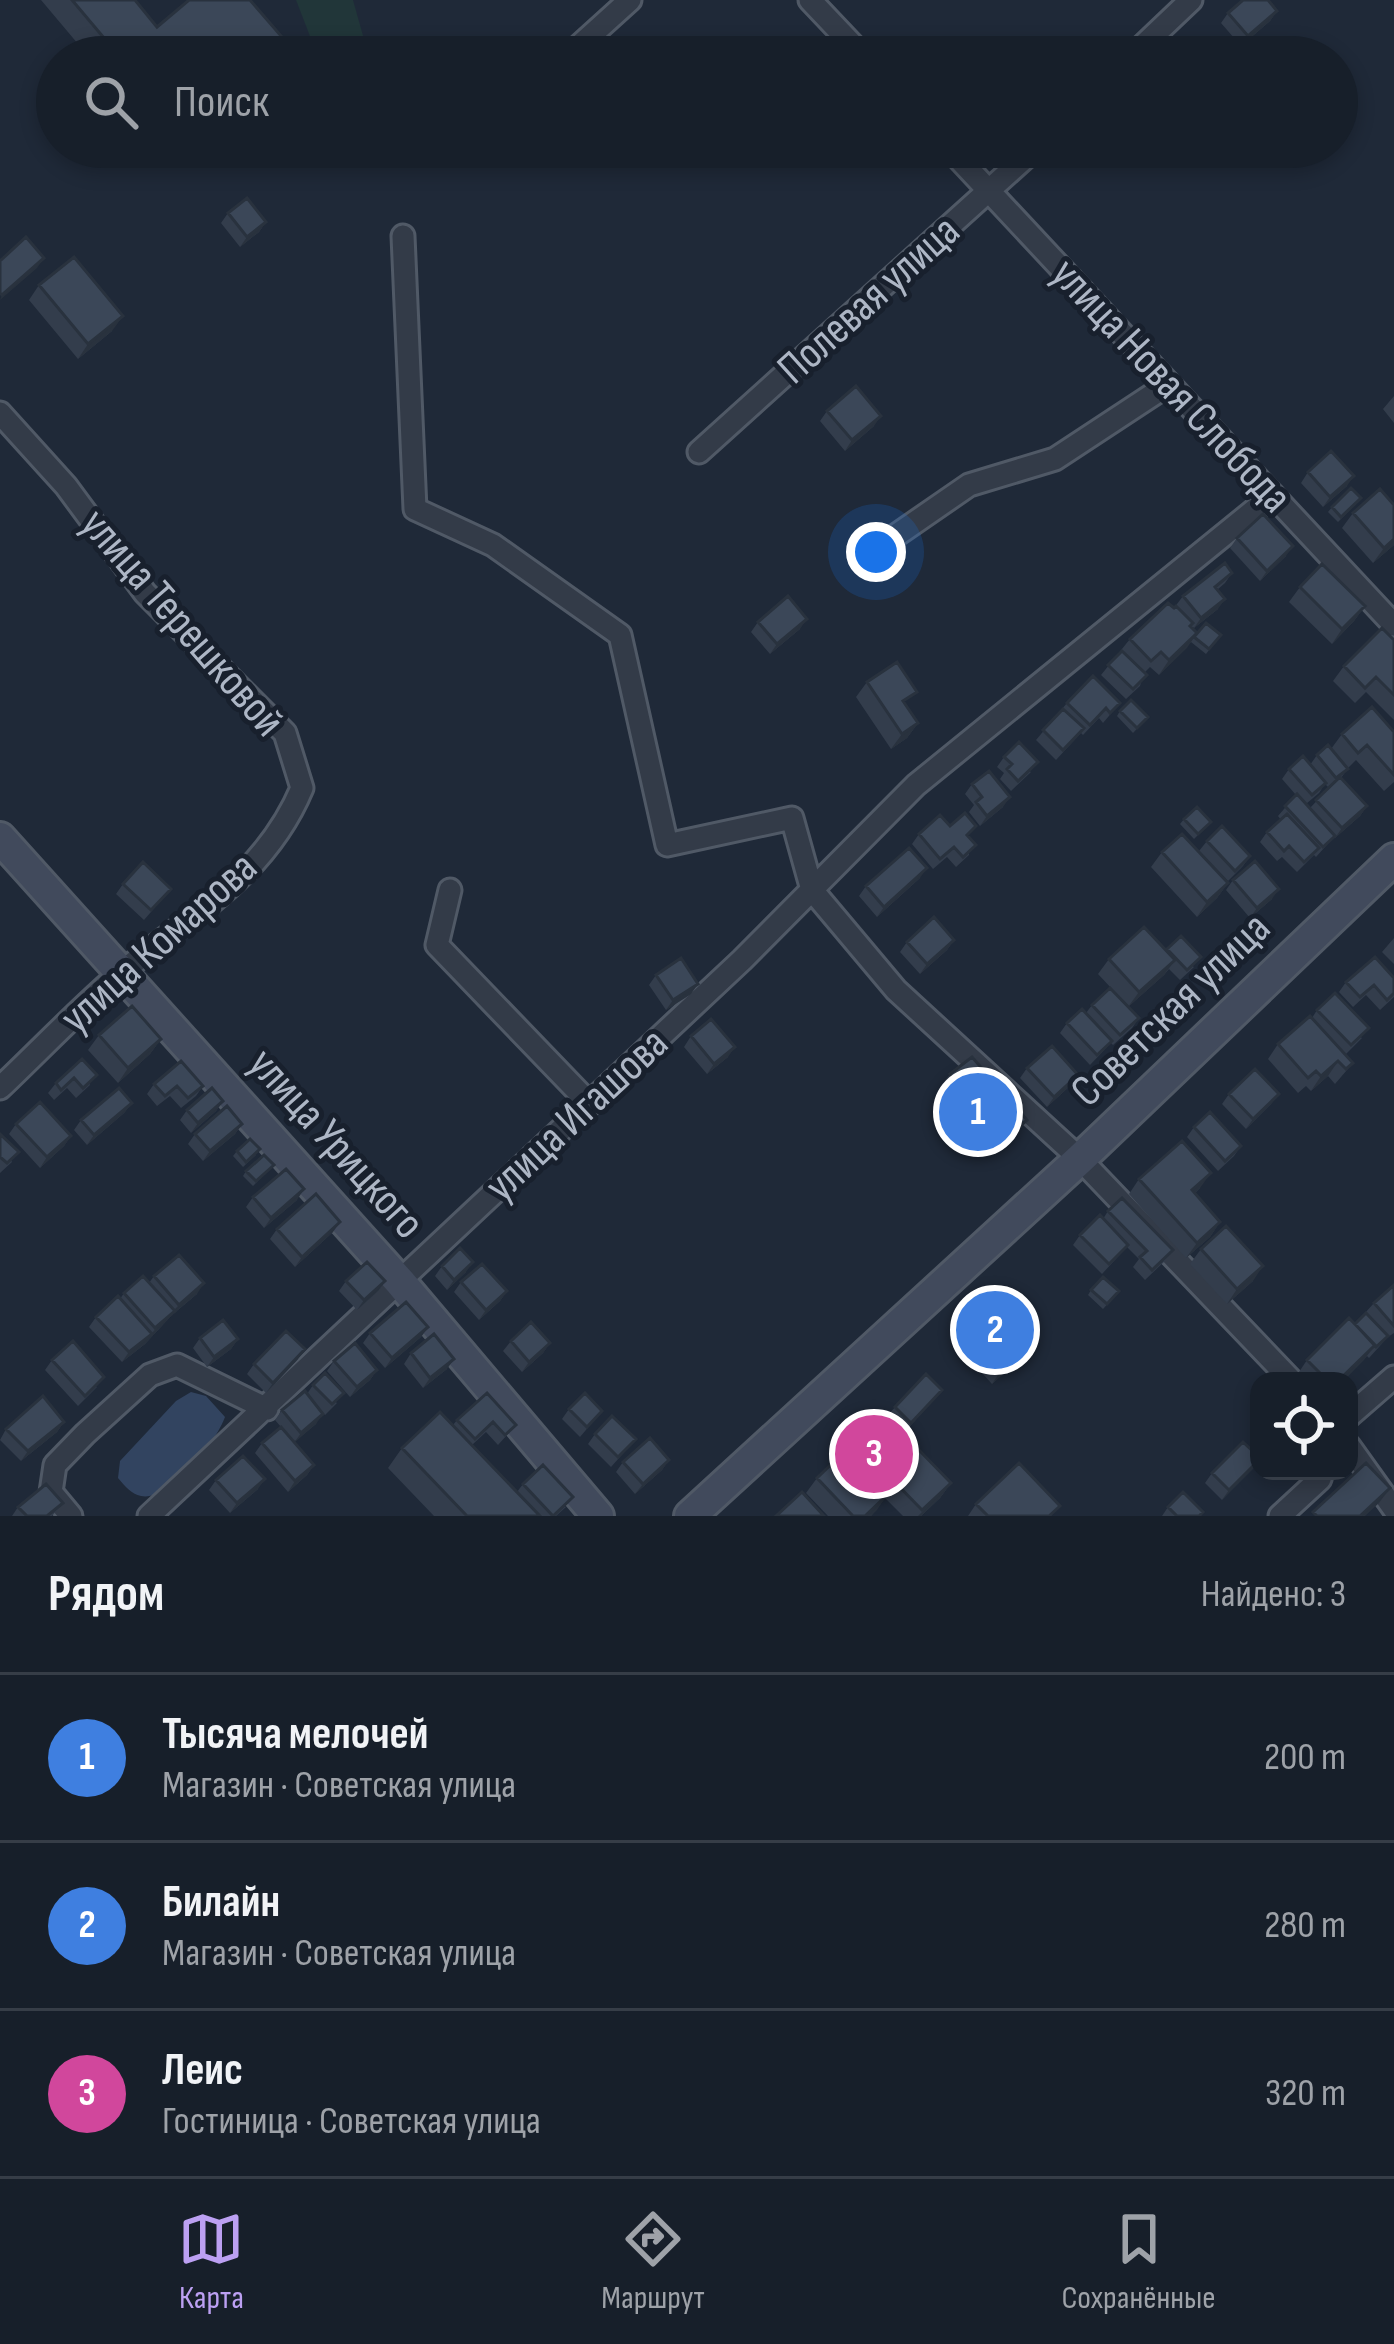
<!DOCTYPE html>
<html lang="ru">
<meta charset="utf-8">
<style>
:root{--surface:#171f2a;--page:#202732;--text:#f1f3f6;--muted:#9ea2a8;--line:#363d47;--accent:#bca0f2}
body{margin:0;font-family:"Sofia Sans Condensed",sans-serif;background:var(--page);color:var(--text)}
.controls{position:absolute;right:36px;bottom:36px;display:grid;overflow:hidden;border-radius:24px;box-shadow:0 6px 18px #0003}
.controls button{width:108px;height:108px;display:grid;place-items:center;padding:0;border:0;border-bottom:3px solid var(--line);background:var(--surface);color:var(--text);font:60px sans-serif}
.you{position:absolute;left:876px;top:552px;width:42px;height:42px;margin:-30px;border:9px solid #fff;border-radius:50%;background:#1a73e8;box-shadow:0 0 0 18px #1a73e833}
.badge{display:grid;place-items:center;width:78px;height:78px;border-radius:50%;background:var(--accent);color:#fff;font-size:39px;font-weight:700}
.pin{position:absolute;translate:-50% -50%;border:6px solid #fff;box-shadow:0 3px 12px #0006}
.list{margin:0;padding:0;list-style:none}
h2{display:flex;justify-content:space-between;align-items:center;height:156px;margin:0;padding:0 48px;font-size:51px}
h2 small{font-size:39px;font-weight:400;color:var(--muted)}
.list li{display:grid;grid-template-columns:78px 1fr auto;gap:36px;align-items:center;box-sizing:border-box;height:168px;padding:0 48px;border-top:3px solid var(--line)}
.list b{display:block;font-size:45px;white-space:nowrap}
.list p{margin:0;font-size:39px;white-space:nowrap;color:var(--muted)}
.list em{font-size:39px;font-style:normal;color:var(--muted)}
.icon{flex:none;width:66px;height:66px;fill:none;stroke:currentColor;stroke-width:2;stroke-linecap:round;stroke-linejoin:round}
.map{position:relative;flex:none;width:1394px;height:1516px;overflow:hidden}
.search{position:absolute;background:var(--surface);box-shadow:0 6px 18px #0003;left:36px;right:36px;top:36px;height:132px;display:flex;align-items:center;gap:30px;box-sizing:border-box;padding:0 42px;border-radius:66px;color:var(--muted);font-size:45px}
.sheet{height:660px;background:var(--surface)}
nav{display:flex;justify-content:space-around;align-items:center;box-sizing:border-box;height:168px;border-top:3px solid var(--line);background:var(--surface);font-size:33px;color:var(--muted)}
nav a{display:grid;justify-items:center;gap:6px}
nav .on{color:var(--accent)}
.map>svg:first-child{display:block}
.green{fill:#213639}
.water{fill:#324460}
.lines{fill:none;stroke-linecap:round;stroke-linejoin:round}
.street-casing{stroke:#505966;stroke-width:27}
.secondary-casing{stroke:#505966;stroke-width:36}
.street{stroke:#333b48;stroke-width:21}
.secondary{stroke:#414a5c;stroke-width:30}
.wall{fill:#333d4c;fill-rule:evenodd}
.shaded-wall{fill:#29323e}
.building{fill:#3b4758;stroke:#29323e;stroke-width:3}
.labels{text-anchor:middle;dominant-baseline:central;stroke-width:10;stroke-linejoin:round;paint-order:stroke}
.street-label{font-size:45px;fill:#adb6c5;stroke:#18202d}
</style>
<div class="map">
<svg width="1394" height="1516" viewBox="0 0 1394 1516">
<rect width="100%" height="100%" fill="#1f2938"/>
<path class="green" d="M296 0H353L369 57H318Z"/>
<path class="water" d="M191 1392 206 1396 225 1417C216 1442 170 1502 141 1496 131 1494 125 1486 118 1478L120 1461 176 1401Z"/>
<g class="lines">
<defs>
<path id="street" d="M810 0 864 57
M567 57 630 0
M1131 57 1191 0
M948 147 1394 625
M403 236 415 509 493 545 620 635 667 845 792 818 812 890 896 990 1080 1159 1292 1381
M0 413 66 486 145 593 285 733 302 788C265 876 192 914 122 972 80 1008 41 1049 0 1088
M699 452 1037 147
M885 543 969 485 1055 459 1169 384
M450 890 437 945 590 1104
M1349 1416 1394 1377
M1349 1446 1394 1509
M71 1516 51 1492 55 1465 85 1434 150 1375 177 1365 267 1409
M149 1516 742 960 916 785 1273 495
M1280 1516 1320 1479 1322 1471"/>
<path id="secondary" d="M0 838 400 1282 598 1516
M690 1516 1080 1159 1394 859"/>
</defs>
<use href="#street" class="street-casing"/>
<use href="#secondary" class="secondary-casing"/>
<use href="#street" class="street"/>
<use href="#secondary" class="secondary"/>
</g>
<path class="wall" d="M41 0H135L157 27 282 37 268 57H89Z
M1277 11 1270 21 1241 46 1221 23 1228 13Z
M228 213 266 222 259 232 240 247 221 223Z
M39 285 112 331 78 359 29 300Z
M1394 396V423L1383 409Z
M827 411 874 426 845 451 820 421Z
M1308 472 1347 486 1323 507 1301 483Z
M1357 503 1338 522 1328 512 1332 507Z
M1394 505V545L1373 563 1342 528 1353 513Z
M1237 538 1286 556 1260 581 1230 548Z
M1232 573 1225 583 1217 590 1218 609 1194 628 1191 626 1197 633 1221 635 1206 654 1191 642 1159 675 1150 667 1144 673 1140 686 1126 699 1101 675 1130 639 1174 608 1183 596Z
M1300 587 1365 606 1354 621 1332 644 1289 602Z
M758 622 800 629 770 654 751 632Z
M1394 640V720L1366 692 1355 703 1333 681 1344 666Z
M867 682 907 707 918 723 907 738 891 749 856 697Z
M1067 703H1120L1103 723 1099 718 1083 735 1081 733 1056 760 1036 740Z
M1120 711 1148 717 1133 733 1117 716Z
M1394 732V782L1384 791 1356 760 1348 768 1341 778 1367 806 1360 816 1335 838 1334 837 1316 857 1314 855 1297 872 1282 857 1277 861 1260 842 1267 832 1281 820 1278 816 1296 795 1282 779 1289 769 1310 765 1317 755 1331 749 1342 734ZM1325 784 1329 788 1310 808 1306 804 1319 793Z
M1004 757 1031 772 1011 791 1000 779 1004 773 997 767Z
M972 784 1003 807 980 826 969 812 974 805 965 794Z
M1184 819 1211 822 1194 839 1180 824Z
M950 826 969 837V855L956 867 947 857 933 869 912 844 919 834Z
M1207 841 1250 856 1243 866 1228 881 1199 851Z
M1162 852 1228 883 1217 898 1197 917 1151 867Z
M920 878 877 917 859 896 866 886Z
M1233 880 1272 899 1250 918 1226 890Z
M123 884 171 889 144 920 116 894Z
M1394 938V964L1382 952Z
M954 940 947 950 920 974 900 952 907 942Z
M1166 951 1194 967 1180 980 1169 969 1164 975 1128 1007 1139 1018 1132 1028 1113 1045 1111 1043 1090 1065 1060 1033 1067 1023 1086 1013 1092 1005 1126 1004 1098 974 1109 959Z
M656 975 691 994 666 1010 649 985Z
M1394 978V997L1380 1010 1366 995 1353 1007 1339 992 1346 982Z
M1317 1010 1362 1038 1345 1055 1353 1063 1335 1084 1328 1076 1311 1091 1306 1086 1298 1093 1268 1059 1278 1044 1312 1018Z
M99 1035 161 1039 150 1054 118 1083 88 1050Z
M691 1036 728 1057 707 1074 684 1047Z
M82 1059 90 1085 76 1098 67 1088 54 1100 48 1093 56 1083Z
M1027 1068 1078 1075 1071 1085 1047 1107 1020 1078Z
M950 1074 1027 1120 1016 1135 995 1153 939 1089Z
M154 1084 203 1086 196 1096 181 1108 170 1096 157 1106 147 1094Z
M1229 1094H1279L1271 1104 1246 1129 1222 1104Z
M223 1101 216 1111 191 1133 180 1120 187 1110Z
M132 1103 124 1113 87 1145 74 1130 81 1120Z
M16 1124 71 1136 64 1146 40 1168 9 1134Z
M242 1124 235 1134 203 1161 188 1144 195 1134Z
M1194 1127 1241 1146 1234 1156 1218 1171 1187 1137Z
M0 1134 12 1162 0 1173Z
M237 1151 256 1155 243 1167 233 1156Z
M274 1165 253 1186 243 1176 246 1171Z
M1139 1179 1200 1188 1195 1193 1220 1222 1210 1237 1186 1258 1129 1194Z
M253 1197 297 1200 264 1228 246 1207Z
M1108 1211 1166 1260 1145 1280 1133 1267 1139 1259 1127 1247 1102 1274 1073 1245 1080 1235 1103 1219Z
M277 1229 333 1232 295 1267 270 1239Z
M1201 1249 1253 1281 1227 1304 1190 1264Z
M442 1266 466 1272 447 1290 435 1276Z
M154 1276 197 1294 172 1315 145 1344 122 1362 89 1327 96 1317 120 1299 124 1293 149 1283Z
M346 1281H385L378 1291 357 1310 339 1291Z
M461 1282 507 1291 500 1301 479 1320 454 1292Z
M1394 1285V1333L1388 1337 1369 1358 1367 1356 1343 1381H1303L1297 1375 1307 1360 1355 1324 1374 1303Z
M1091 1290 1115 1296 1103 1309 1088 1295Z
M428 1327 421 1337 385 1368 363 1343 370 1333Z
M973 1337 1025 1354 992 1384 963 1352Z
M200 1338 238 1339 231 1349 207 1367 193 1348Z
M511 1341 550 1343 543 1353 522 1372 503 1351Z
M411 1353 447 1369 423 1388 404 1364Z
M298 1359 266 1393 247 1374 254 1364Z
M52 1360 97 1387 78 1406 45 1370Z
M334 1361 377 1370 370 1380 350 1397 327 1371Z
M313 1385 337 1403 325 1415 320 1410 316 1424 294 1442 314 1465 307 1475 288 1492 255 1453 262 1443 281 1427 275 1420 282 1410 307 1394Z
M942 1390 905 1432 913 1440 902 1455 874 1481 880 1487 888 1475 951 1483 940 1498 921 1516H903L885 1498 871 1516H828L806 1493 817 1478 847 1453 852 1446 889 1414 895 1407Z
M569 1409 602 1411 580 1437 562 1419Z
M457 1420 516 1425 498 1445 486 1432 472 1445 517 1492 523 1484 566 1507 556 1516H434L388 1468 402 1448 453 1425Z
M64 1422 57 1432 21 1461 0 1440 6 1429Z
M595 1434 636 1439 611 1467 588 1444Z
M669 1460 662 1470 635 1494 616 1472 623 1462Z
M1259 1460 1222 1500 1205 1483 1212 1473Z
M216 1480 258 1489 230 1513 209 1490Z
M63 1503 52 1516H12L18 1507Z
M976 1504 1053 1516H968Z
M1168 1507 1200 1516H1162Z"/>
<path class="shaded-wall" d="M1277 11 1270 21 1241 46 1248 36Z
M282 37 268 57H258Z
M266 222 259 232 240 247 247 237Z
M44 258 37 268 0 300 2 295Z
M123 316 112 331 78 359 88 344Z
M881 416 874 426 845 451 852 440Z
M1354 476 1347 486 1323 507 1330 497Z
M1394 539V545L1373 563 1384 548Z
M1293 546 1286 556 1260 581 1267 571Z
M1225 599 1218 609 1194 628 1201 618Z
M1365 606 1354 621 1332 644 1342 629Z
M807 619 800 629 770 654 777 644Z
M1197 633 1187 648 1159 675 1169 660Z
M918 723 907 738 891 749 902 734Z
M1010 797 1003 807 980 826 987 816Z
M1367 806 1360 816 1335 838 1342 828Z
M927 868 920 878 877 917 884 907Z
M1228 883 1217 898 1197 917 1207 902Z
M1279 889 1272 899 1250 918 1257 908Z
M954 940 947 950 920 974 927 964Z
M1175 960 1164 975 1128 1007 1139 992Z
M698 984 691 994 666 1010 673 1000Z
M161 1039 150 1054 118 1083 128 1068Z
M735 1047 728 1057 707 1074 714 1064Z
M1338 1061 1328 1076 1311 1091 1321 1076Z
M1078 1075 1071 1085 1047 1107 1054 1097Z
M1279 1094 1271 1104 1246 1129 1253 1119Z
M223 1101 216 1111 191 1133 198 1123Z
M132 1103 124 1113 87 1145 94 1135Z
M1027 1120 1016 1135 995 1153 1006 1138Z
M242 1124 235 1134 203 1161 210 1151Z
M71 1136 64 1146 40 1168 47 1157Z
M1211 1173 1200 1188 1181 1205 1192 1190Z
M304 1189 297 1200 264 1228 271 1218Z
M340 1222 333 1232 295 1267 302 1257Z
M1220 1222 1210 1237 1186 1258 1197 1243Z
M473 1262 466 1272 447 1290 454 1280Z
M1263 1266 1253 1281 1227 1304 1237 1289Z
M385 1281 378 1291 357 1310 364 1300Z
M204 1283 197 1294 172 1315 145 1344 122 1362 129 1352 151 1334 179 1305Z
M507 1291 500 1301 479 1320 486 1310Z
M428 1327 421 1337 385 1368 392 1358Z
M238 1339 231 1349 207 1367 214 1357Z
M1036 1339 1025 1354 992 1384 1002 1369Z
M550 1343 543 1353 522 1372 529 1362Z
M1375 1345 1364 1360 1343 1381H1338Z
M305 1349 298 1359 266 1393 273 1383Z
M454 1359 447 1369 423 1388 430 1378Z
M377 1370 370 1380 350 1397 357 1387Z
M323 1414 316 1424 294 1443 301 1433Z
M64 1422 57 1432 21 1461 28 1451Z
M913 1440 902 1455 866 1488 877 1473Z
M669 1460 662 1470 635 1494 643 1484Z
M1259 1460 1253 1469 1222 1500 1229 1490Z
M314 1465 307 1475 288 1492 295 1481Z
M265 1479 258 1489 230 1513 237 1503Z
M951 1483 940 1498 921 1516H918Z
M1390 1488 1379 1503 1365 1516H1360Z
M887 1495 877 1510 871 1516H865Z"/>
<path class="building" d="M72 0H135L157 27 189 0H250L282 37 258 57H120Z
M1243 0H1268L1277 11 1248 36 1228 13Z
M247 198 266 222 247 237 228 213Z
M26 237 44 258 2 295 0 293V261Z
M74 257 123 316 88 344 39 285Z
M856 386 881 416 852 440 827 411Z
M1331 451 1354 476 1330 497 1308 472Z
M1351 488 1361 498 1341 517 1332 507Z
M1380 489 1394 505V539L1384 548 1353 513Z
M1263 514 1293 546 1267 571 1237 538Z
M1225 563 1232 573 1215 587 1225 599 1201 618 1183 596Z
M1322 564 1365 606 1342 629 1300 587Z
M788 596 807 619 777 644 758 622Z
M1168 603 1174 608 1176 606 1193 623 1190 626 1197 633 1169 660 1161 652 1151 661 1130 639Z
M1206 623 1221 635 1209 649 1194 637Z
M1382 628 1394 640V695L1376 677 1365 688 1344 666Z
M1122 651 1147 675 1133 689 1108 665Z
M897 662 917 692 903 701 918 723 902 734 867 682Z
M1093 676 1120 703 1110 713 1106 708 1090 725 1067 703Z
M1131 700 1148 717 1137 728 1120 711Z
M1372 707 1394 732V775L1367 745 1358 753 1342 734Z
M1063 709 1084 728 1063 750 1043 730Z
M1019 742 1038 762 1018 781 1007 769 1012 764 1004 757Z
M1328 745 1348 769 1336 778 1317 755Z
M1303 756 1326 783 1312 795 1289 769Z
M989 771 1010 797 987 816 976 802 982 797 972 784Z
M1340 777 1367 806 1342 828 1316 800Z
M1297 794 1335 836 1323 847 1285 806Z
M1197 807 1211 822 1198 834 1184 819Z
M965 813 976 826 967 835 976 845 963 857 954 847 940 859 919 834 940 815 950 826Z
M1287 814 1319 848 1304 862 1289 846 1284 851 1267 832Z
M1222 826 1250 856 1235 871 1207 841Z
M1182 834 1228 883 1207 902 1162 852Z
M909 848 927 868 884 907 866 886Z
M1255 861 1279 889 1257 908 1233 880Z
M143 862 171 889 151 910 123 884Z
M934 917 954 940 927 964 907 942Z
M1144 927 1175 960 1139 992 1109 959Z
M1181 936 1201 957 1187 970 1167 949Z
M1375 957 1394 978V993L1387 1000 1374 985 1360 997 1346 982Z
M681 958 698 984 673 1000 656 975Z
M1110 988 1139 1018 1120 1035 1092 1005Z
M1335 993 1369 1028 1351 1045 1317 1010Z
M132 1006 161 1039 128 1068 99 1035Z
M1082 1009 1112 1041 1097 1055 1067 1023Z
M1310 1016 1353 1063 1346 1069 1338 1061 1321 1076 1316 1071 1308 1078 1278 1044Z
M711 1019 735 1047 714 1064 691 1036Z
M1052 1046 1078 1075 1054 1097 1027 1068Z
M972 1057 1027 1120 1006 1138 950 1074Z
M82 1059 97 1075 83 1088 74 1078 61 1090 56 1083Z
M181 1061 203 1086 188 1098 177 1086 165 1096 154 1084Z
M1255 1069 1279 1094 1253 1119 1229 1094Z
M119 1088 132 1103 94 1135 81 1120Z
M212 1088 223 1101 198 1123 187 1110Z
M40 1102 71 1136 47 1157 16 1124Z
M227 1106 242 1124 210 1151 195 1134Z
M1210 1112 1241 1146 1225 1161 1194 1127Z
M0 1134 19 1152 7 1163 0 1157Z
M250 1139 260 1149 246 1162 237 1151Z
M1182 1141 1211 1173 1192 1190 1220 1222 1197 1243 1139 1179Z
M264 1155 274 1165 256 1181 246 1171Z
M286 1169 304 1189 271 1218 253 1197Z
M316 1194 340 1222 302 1257 277 1229Z
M1122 1198 1173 1250 1152 1270 1140 1257 1147 1251 1108 1211Z
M1100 1215 1128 1245 1109 1264 1080 1235Z
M1226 1226 1263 1266 1237 1289 1201 1249Z
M460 1248 473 1262 454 1280 442 1266Z
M179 1255 204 1283 179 1305 154 1276Z
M367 1262 385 1281 364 1300 346 1281Z
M482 1264 507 1291 486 1310 461 1282Z
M143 1276 175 1311 155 1328 124 1293Z
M1103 1277 1119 1291 1107 1304 1091 1290Z
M1394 1285V1326L1374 1303Z
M118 1296 152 1334 129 1352 96 1317Z
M406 1302 428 1327 392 1358 370 1333Z
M1007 1307 1036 1339 1002 1369 973 1337Z
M1366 1313 1388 1336 1376 1347 1355 1324Z
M1349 1318 1375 1345 1338 1381H1328L1307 1360Z
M223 1320 238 1339 214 1357 200 1338Z
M531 1322 550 1343 529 1362 511 1341Z
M286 1331 305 1349 273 1383 254 1364Z
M434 1334 454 1359 430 1378 411 1353Z
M73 1341 104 1377 85 1396 52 1360Z
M355 1343 377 1370 357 1387 334 1361Z
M325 1373 344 1393 332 1404 313 1385Z
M926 1374 942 1390 911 1423 895 1407Z
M305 1391 323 1414 301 1433 282 1410Z
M487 1393 516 1425 505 1435 493 1422 475 1439 457 1420Z
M585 1393 602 1411 587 1427 569 1409Z
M43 1396 64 1422 28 1451 6 1429Z
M440 1412 540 1516H467L402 1448Z
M888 1413 913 1440 877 1473 852 1446Z
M612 1416 636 1439 618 1457 595 1434Z
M281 1427 314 1465 295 1481 262 1443Z
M650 1438 669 1460 643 1484 623 1462Z
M1243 1442 1259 1457V1460L1229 1490 1212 1473Z
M917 1448 951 1483 922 1510 888 1475Z
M845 1451 887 1495 865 1516H853L817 1478Z
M243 1456 265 1479 237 1503 216 1480Z
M1019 1463 1060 1506 1049 1516H988L976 1504Z
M1366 1463 1390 1488 1360 1516H1317L1313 1512Z
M543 1465 573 1497 553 1516 523 1484Z
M46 1484 63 1503 47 1516H27L18 1507Z
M802 1492 824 1516H776Z
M1183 1492 1203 1512 1199 1516H1177L1168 1507Z"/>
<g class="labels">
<g class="street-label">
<text transform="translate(869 300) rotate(-42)">Полевая улица</text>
<text transform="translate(1171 386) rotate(47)">улица Новая Слобода</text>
<text transform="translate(182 623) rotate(49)">улица Терешковой</text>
<text transform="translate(159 943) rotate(-42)">улица Комарова</text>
<text transform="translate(1171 1010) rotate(-44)">Советская улица</text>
<text transform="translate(577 1115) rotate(-43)">улица Игашова</text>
<text transform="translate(336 1144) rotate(48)">улица Урицкого</text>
</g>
</g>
</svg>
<div class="controls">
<button><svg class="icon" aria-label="locate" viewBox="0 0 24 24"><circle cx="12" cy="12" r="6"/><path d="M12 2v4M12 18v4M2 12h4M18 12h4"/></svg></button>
</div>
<div class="you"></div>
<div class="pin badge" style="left:978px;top:1112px;background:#3f7fe0">1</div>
<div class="pin badge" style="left:995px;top:1330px;background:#3f7fe0">2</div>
<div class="pin badge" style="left:874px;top:1454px;background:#d1479c">3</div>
<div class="search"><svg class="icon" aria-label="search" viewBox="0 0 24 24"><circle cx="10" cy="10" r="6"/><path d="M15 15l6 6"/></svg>Поиск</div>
</div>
<section class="sheet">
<h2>Рядом<small>Найдено: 3</small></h2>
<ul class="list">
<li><span class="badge" style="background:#3f7fe0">1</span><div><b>Тысяча мелочей</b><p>Магазин · Советская улица</p></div><em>200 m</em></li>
<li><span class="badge" style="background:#3f7fe0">2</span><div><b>Билайн</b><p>Магазин · Советская улица</p></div><em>280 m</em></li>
<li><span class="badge" style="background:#d1479c">3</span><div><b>Леис</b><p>Гостиница · Советская улица</p></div><em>320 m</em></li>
</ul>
</section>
<nav>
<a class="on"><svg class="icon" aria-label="map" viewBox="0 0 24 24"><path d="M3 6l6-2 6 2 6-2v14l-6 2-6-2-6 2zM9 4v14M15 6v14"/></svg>Карта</a>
<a><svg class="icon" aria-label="directions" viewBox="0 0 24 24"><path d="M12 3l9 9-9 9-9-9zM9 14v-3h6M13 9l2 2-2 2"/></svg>Маршрут</a>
<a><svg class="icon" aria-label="saved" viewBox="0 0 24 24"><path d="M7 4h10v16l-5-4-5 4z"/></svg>Сохранённые</a>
</nav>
